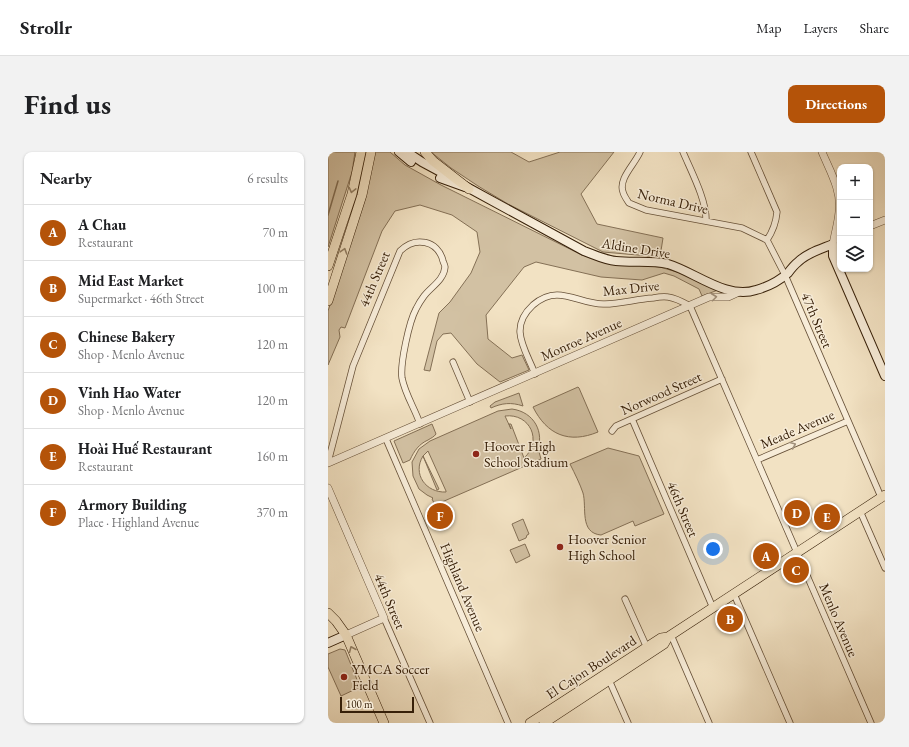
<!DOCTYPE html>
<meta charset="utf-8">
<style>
:root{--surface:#fff;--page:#f2f2f2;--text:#202124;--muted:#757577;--line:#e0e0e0;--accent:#b45309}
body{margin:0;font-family:"EB Garamond",serif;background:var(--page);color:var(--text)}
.controls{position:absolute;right:12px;top:12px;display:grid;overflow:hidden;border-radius:8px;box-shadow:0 1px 3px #0004}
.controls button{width:36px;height:36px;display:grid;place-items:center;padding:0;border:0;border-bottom:1px solid var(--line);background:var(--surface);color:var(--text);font:20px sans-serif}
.scale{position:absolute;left:12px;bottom:10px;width:74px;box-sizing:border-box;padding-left:4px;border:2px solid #372009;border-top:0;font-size:11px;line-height:14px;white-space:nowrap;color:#372009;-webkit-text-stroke:3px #f7ecd8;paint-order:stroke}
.you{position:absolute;left:385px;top:397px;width:14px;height:14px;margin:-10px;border:3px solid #fff;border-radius:50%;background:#1a73e8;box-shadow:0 0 0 6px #1a73e833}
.badge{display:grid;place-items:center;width:26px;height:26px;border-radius:50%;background:var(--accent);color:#fff;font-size:13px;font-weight:700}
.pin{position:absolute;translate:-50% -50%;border:2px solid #fff;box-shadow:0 1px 4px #0006}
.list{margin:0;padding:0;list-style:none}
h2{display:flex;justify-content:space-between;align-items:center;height:52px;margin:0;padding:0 16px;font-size:17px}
h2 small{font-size:13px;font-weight:400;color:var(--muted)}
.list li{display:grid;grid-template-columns:26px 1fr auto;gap:12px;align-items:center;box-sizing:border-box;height:56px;padding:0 16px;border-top:1px solid var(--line)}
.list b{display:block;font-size:15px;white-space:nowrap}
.list p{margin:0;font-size:13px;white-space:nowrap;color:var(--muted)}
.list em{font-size:13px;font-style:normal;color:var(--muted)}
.icon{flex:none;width:22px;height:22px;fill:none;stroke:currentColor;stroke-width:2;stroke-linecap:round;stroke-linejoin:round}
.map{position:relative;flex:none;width:557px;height:571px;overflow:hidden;border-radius:8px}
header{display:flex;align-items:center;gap:24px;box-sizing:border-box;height:56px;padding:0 20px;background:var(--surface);border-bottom:1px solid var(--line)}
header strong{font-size:19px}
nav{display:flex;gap:22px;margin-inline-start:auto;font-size:14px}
.intro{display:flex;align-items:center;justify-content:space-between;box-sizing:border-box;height:96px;padding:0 24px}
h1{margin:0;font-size:28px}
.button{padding:10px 18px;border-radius:8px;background:var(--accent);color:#fff;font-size:14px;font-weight:700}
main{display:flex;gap:24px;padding:0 24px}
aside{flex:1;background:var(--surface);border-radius:8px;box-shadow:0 1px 3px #0004}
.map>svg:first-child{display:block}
.green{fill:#d2c1a3;stroke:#847056;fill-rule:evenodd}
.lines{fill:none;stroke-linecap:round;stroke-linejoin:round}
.stream{stroke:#816d53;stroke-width:1.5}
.minor-casing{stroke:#665038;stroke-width:7}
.tertiary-casing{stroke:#665038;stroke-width:8}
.secondary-casing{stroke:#372009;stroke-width:10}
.primary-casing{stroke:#372009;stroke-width:10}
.minor{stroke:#f7ecd8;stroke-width:5.5}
.tertiary{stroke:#f7ecd8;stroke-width:7}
.secondary{stroke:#f7ecd8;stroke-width:8}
.primary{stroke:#f2e2c3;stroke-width:9}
.oneway{stroke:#948166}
.oneway2{stroke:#a1907b}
.poi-dot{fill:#8f2418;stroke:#f7ecd8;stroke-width:1.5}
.labels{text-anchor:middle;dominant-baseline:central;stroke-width:3;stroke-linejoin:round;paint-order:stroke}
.street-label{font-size:14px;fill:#372009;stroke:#f7ecd8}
.poi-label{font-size:14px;fill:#372009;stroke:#f7ecd8;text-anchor:start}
</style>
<header>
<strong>Strollr</strong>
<nav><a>Map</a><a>Layers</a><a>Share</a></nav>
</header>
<div class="intro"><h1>Find us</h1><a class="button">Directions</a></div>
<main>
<aside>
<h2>Nearby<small>6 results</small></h2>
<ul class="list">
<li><span class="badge">A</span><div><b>A Chau</b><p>Restaurant</p></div><em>70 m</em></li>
<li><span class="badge">B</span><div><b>Mid East Market</b><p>Supermarket · 46th Street</p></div><em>100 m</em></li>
<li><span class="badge">C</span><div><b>Chinese Bakery</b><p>Shop · Menlo Avenue</p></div><em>120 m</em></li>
<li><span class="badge">D</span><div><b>Vinh Hao Water</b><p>Shop · Menlo Avenue</p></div><em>120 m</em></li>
<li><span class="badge">E</span><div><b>Hoài Huế Restaurant</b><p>Restaurant</p></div><em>160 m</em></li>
<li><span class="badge">F</span><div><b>Armory Building</b><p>Place · Highland Avenue</p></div><em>370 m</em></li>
</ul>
</aside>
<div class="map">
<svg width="557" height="571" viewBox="0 0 557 571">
<rect width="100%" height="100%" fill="#f2e2c3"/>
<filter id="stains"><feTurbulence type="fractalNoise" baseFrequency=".005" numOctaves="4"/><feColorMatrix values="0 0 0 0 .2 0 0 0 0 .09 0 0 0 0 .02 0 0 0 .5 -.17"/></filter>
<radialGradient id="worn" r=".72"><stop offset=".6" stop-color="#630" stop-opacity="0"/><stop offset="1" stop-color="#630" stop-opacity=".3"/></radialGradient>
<path class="green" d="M0 0H27L24 20 0 95Z
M47 0H62L77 13 113 33 254 103 283 111 332 115 352 121 390 138 374 144 371 137 346 124 336 121 314 128 273 125 208 110 196 115 158 163 160 187 184 206 194 203 201 218 172 230 149 212 123 181 115 182 109 189 102 219 96 218 111 161 122 150 143 121 152 100 149 80 124 63 92 53 67 59 54 79 17 176 13 175 11 178 12 185 0 213V159L37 47Z
M103 0H183L201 10 232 0H286L253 42 269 72 335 86 332 105 275 100 180 52 150 34 123 16Z
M250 235 251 236 270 280C241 292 219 283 205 255Z
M191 241 195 254C183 250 174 251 163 256L162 254 167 250Z
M184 257C206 260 217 280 209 300H211L213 307 107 353 104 347 105 346 99 343 91 337 85 324 84 310 91 297 102 289 170 259ZM177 264C202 261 215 289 196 306L183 272H181L183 277ZM100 299 118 339V340C98 341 84 322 95 304L109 338 111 337 95 304Z
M104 272 108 282C106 285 103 286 100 288 91 292 86 299 82 308L75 311 66 289Z
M280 296 311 304 336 362 307 374 305 369 273 383C251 381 259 355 255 341 252 332 247 322 242 312Z
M195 367 201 382 199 383 198 386 191 389 184 372Z
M197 392 202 404 188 411 182 398Z
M12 497 17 498 32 535 13 544 0 515V502Z"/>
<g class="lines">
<path class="stream" d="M0 63 10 29"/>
<defs>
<path id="minor" d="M312 0C307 12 290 27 295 40 296 44 299 48 301 51L318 58 414 76 439 88
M355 0C363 19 379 49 378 69
M423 0 449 60C448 71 445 79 439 88
M439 88 457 123 553 345
M125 210 142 250
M207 222C197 196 180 176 205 153 212 147 219 143 229 143 245 143 260 153 277 152 292 152 309 147 325 146 330 145 335 144 340 145 348 146 355 150 362 154L543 571
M304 267 385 456
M284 279 288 274 394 227
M58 287 180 571
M429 308 520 269
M0 310 25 214 72 99C87 84 110 88 115 109 115 109 117 114 117 115 116 128 103 135 96 144 93 148 90 153 88 157 81 170 72 212 74 226 77 242 87 257 92 272
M532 359 557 416
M406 442 462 571
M297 447 320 498
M56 466 102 571
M343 483 381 571
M281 528 300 571"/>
<path id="tertiary" d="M494 0C502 19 514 39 511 60 510 71 507 81 505 92
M542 74 557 68
M0 311 381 145H400L411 140
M0 336 56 466 18 483"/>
<path id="secondary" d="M71 0 83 10
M79 0 94 10 120 24
M112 26 137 35
M137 34 256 99C267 103 277 108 288 109 305 111 323 108 340 112 367 120 399 148 428 138 439 135 451 129 460 121 463 117 466 113 470 110 479 101 493 97 505 92V104L557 224
M0 491 18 483"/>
<path id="primary" d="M97 0 105 9 141 37
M0 114 24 42 33 0
M0 149 34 43 43 0
M0 461 8 469 18 483 56 571
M202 571 333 486 340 485 557 343
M216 571 336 492 340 485"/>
</defs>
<use href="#minor" class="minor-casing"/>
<use href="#tertiary" class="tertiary-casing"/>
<use href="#secondary" class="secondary-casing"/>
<use href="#primary" class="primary-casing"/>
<use href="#minor" class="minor"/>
<use href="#tertiary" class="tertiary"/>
<use href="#secondary" class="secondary"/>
<use href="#primary" class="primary"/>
</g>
<defs><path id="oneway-chevron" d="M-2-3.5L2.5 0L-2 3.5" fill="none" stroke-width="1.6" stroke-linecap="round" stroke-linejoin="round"/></defs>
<g class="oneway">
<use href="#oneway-chevron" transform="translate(24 38) rotate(104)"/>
<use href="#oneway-chevron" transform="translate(16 99) rotate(-72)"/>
<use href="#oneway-chevron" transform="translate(24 497) rotate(-113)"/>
</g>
<g class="oneway2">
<use href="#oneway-chevron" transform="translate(386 145) rotate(-7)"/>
<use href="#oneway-chevron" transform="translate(465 293) rotate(-23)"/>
</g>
<g class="poi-dot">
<circle cx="148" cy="302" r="4"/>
<circle cx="232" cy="395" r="4"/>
<circle cx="16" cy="525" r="4"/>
</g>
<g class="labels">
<g class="street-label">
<text transform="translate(345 49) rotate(13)">Norma Drive</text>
<text transform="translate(308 96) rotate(9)">Aldine Drive</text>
<text transform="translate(46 127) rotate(-67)">44th Street</text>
<text transform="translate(303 136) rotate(-6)">Max Drive</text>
<text transform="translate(489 168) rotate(67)">47th Street</text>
<text transform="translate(253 187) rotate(-24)">Monroe Avenue</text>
<text transform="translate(333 241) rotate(-24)">Norwood Street</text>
<text transform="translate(469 277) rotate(-23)">Meade Avenue</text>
<text transform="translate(355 357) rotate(67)">46th Street</text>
<text transform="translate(135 435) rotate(67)">Highland Avenue</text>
<text transform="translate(62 449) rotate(67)">44th Street</text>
<text transform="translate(511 468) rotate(67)">Menlo Avenue</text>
<text transform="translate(263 515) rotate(-33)">El Cajon Boulevard</text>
</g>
<g class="poi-label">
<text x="156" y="294">Hoover High<tspan x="156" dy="16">School Stadium</tspan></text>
<text x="240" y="387">Hoover Senior<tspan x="240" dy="16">High School</tspan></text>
<text x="24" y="517">YMCA Soccer<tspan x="24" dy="16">Field</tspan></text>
</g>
</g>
<rect width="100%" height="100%" filter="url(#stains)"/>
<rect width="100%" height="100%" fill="url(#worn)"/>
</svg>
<div class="controls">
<button>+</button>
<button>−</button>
<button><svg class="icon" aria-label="layers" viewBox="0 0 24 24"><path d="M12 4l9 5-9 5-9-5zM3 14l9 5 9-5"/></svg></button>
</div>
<div class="scale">100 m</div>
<div class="you"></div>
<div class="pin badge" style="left:438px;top:404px">A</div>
<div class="pin badge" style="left:402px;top:467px">B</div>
<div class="pin badge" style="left:468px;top:418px">C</div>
<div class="pin badge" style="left:469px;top:361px">D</div>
<div class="pin badge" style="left:499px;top:365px">E</div>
<div class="pin badge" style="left:112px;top:364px">F</div>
</div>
</main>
